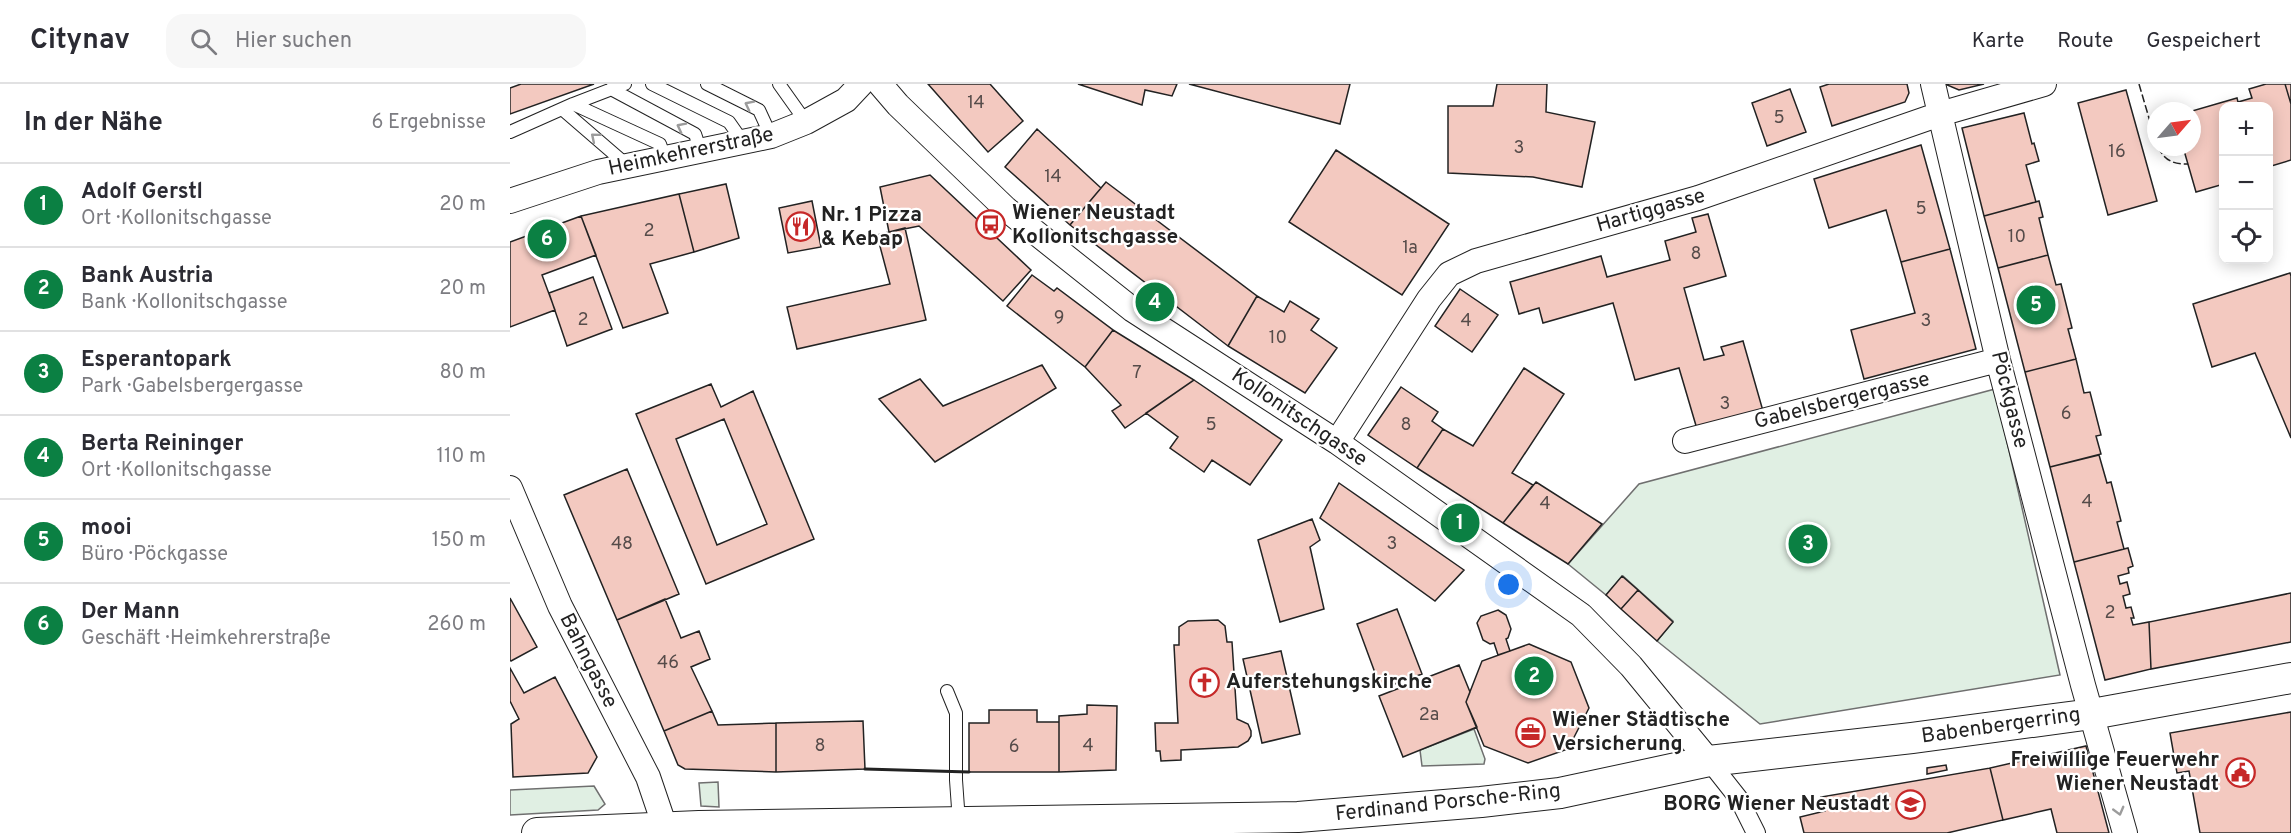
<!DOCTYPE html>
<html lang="de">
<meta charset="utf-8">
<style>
:root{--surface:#fff;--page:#f7f7f7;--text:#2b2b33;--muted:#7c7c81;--line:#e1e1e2;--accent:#0b8043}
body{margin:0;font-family:Overpass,sans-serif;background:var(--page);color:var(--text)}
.controls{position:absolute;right:18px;top:18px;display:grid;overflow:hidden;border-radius:12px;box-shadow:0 3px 15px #0003}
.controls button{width:54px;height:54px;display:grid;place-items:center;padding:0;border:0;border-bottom:2px solid var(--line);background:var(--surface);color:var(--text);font:30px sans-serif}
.compass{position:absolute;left:1637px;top:18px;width:54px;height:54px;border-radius:50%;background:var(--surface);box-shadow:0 3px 15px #0003;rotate:62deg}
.you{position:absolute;left:999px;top:501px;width:21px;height:21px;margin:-15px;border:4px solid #fff;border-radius:50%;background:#1a73e8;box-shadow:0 0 0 9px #1a73e833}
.badge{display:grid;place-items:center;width:39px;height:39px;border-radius:50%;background:var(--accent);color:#fff;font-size:20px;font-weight:700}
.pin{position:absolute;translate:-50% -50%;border:3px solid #fff;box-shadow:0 2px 6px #0006}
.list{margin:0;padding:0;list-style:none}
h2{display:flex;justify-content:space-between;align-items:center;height:78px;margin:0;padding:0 24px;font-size:26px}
h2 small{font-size:20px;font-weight:400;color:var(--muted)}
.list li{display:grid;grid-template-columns:39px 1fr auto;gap:18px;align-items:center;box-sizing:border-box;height:84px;padding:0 24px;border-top:2px solid var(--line)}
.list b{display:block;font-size:22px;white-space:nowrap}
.list p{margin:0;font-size:20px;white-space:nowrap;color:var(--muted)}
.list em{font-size:20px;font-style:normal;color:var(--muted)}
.icon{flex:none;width:33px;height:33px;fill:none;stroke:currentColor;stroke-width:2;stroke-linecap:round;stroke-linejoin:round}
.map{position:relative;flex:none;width:1781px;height:749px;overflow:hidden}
header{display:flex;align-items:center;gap:36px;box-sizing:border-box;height:84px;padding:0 30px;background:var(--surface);border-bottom:2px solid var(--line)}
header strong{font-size:28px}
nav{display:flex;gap:33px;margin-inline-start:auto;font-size:21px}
.search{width:420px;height:54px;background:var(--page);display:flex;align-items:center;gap:15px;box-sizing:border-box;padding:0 21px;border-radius:18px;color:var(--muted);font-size:22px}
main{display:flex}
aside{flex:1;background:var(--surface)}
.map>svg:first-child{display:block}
.green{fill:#e0efe3;stroke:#6f6f6f;stroke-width:1.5}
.building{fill:#f3c9c0;stroke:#222;stroke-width:1.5;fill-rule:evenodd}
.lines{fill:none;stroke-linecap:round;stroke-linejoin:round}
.service-casing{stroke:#222;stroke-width:14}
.pedestrian-casing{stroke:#222;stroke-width:20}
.minor-casing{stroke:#222;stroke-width:26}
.tertiary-casing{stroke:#222;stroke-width:32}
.service{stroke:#fff;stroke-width:12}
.pedestrian{stroke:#fff;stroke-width:18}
.minor{stroke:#fff;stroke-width:24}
.tertiary{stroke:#fff;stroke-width:30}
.fence{stroke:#222;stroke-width:1.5;stroke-dasharray:8 3;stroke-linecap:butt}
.wall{stroke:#222;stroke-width:3}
.oneway{stroke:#9c9c9c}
.labels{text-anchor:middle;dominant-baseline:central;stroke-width:4.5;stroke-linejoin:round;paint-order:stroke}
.number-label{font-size:18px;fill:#564c4a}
.street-label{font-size:21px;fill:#222;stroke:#fff}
.poi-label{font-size:21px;font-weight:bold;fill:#222;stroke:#fff;text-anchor:start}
</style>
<header>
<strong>Citynav</strong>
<div class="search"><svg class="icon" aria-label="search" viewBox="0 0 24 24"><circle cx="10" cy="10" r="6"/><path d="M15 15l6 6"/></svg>Hier suchen</div>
<nav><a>Karte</a><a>Route</a><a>Gespeichert</a></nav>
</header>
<main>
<aside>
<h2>In der Nähe<small>6 Ergebnisse</small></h2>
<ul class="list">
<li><span class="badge">1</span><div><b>Adolf Gerstl</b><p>Ort · Kollonitschgasse</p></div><em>20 m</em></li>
<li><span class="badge">2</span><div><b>Bank Austria</b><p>Bank · Kollonitschgasse</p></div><em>20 m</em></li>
<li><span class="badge">3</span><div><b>Esperantopark</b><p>Park · Gabelsbergergasse</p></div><em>80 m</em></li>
<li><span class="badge">4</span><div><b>Berta Reininger</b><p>Ort · Kollonitschgasse</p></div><em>110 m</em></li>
<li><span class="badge">5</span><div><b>mooi</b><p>Büro · Pöckgasse</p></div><em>150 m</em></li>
<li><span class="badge">6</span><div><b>Der Mann</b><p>Geschäft · Heimkehrerstraße</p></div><em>260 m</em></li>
</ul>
</aside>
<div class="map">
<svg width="1781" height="749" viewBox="0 0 1781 749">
<rect width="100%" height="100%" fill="#fff"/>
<path class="green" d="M1485 305 1550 591 1250 640 1147 557 1163 537 1113 492 1096 511 1058 480 1129 400Z
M964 645 975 675 974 680 912 682 910 666Z
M208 698 209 723 191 722 189 699Z
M84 702 95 720 88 726 0 731V706Z"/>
<path class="building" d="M11 0H84L0 30V4Z
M418 0H480L513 37 478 68Z
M568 0H667L662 12 635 6 632 21Z
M679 0H840L830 40Z
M987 0H1037L1036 28 1085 38 1072 103 1023 93 938 89V22H983Z
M1319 0H1397L1399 9 1395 18 1322 42 1310 3Z
M1435 0H1474L1449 6Z
M1756 0H1775L1781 20V76L1758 83V22H1714V100L1686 108 1673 63H1682V27L1727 14 1728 18 1742 14 1739 5Z
M1775 0H1781V20Z
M1280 5 1296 48 1257 62 1242 19Z
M1616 6 1647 117 1598 131 1568 19Z
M1514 29 1522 60 1524 59 1529 77 1516 81 1526 118 1474 132 1452 44Z
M527 45 591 104 560 141 495 83Z
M1411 61 1440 165 1391 178 1376 126 1319 144 1304 95Z
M826 66 939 140 892 211 779 138Z
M420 91 521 186 493 217 409 142 379 148 370 103Z
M596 98 747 212 718 262 560 141Z
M216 100 229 154 184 168 169 110Z
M169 110 184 168 140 180 158 229 113 244 71 132Z
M302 117 311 163 278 169 269 124Z
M1529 117 1533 133 1529 134 1538 171 1488 184 1474 132Z
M1198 130 1216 192 1174 204 1194 276 1214 271 1211 263 1233 257 1253 327 1187 345 1169 284 1125 296 1103 219 1033 239 1029 224 1009 230 1000 198 1091 172 1097 193 1160 176 1155 157 1186 148 1182 134Z
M71 132 86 171 32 191 45 226 0 243V158Z
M395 144 416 236 287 265 277 223 380 200 367 151Z
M1440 165 1466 265 1354 295 1341 246 1405 229 1391 178Z
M1538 171 1546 201 1551 200 1562 244 1558 245 1566 275 1515 288 1488 184Z
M1780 189 1781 192V354L1745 269 1702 283 1683 220Z
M522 191 544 207 547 204 603 246 575 283 497 222Z
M83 193 102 245 57 262 39 209Z
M950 205 988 231 962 268 925 242Z
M747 212 774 228 780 217 809 235 801 246 827 264 795 309 718 262Z
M603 246 684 296 615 344 602 327 611 321 575 283Z
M1566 275 1574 309 1580 308 1591 351 1586 352 1591 370 1540 383 1515 288Z
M532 281 546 304 425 378 369 315 410 295 433 322Z
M1014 284 1054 310 1002 389 1023 401 993 439 907 384 933 345 963 362Z
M684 296 772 356 740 401 702 376 694 388 660 364 668 353 636 329Z
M201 300 211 323 243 307 304 455 196 500 126 330ZM214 335 257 440 207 461 166 355Z
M891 303 928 328 922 337 933 345 907 384 858 351Z
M1589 371 1597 399 1601 398 1611 437 1607 438 1614 465 1564 478 1540 383Z
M117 385 169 510 107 536 54 411Z
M1026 398 1092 440 1058 480 993 439Z
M829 399 954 486 925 517 810 434Z
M802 435 810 456 800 463 814 525 770 538 748 456Z
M1618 464 1623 482 1618 484 1619 489 1608 492 1610 500 1617 498 1620 510 1613 512 1616 524 1621 523 1624 534H1621L1623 541 1639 538 1641 585 1595 596 1564 478Z
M1112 492 1128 506 1111 525 1096 511Z
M1128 506 1163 538 1147 557 1111 525Z
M1781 509V558L1641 585 1639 538Z
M0 514 27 563 1 577 0 576Z
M155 515 171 554 189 547 200 575 181 583 202 627 154 647 107 536Z
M887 525 912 590 871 605 847 540Z
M988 526 996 531 1001 545 998 554 996 555 1000 567 988 571 984 559 980 560 973 556 967 539 971 532Z
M708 536 715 542 717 558H722L727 635 738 640 741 647V652L738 657 728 663 671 666V676L651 677 650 667H646L645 639H668L664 561H669V543L678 537Z
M1019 560 1061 578 1079 624 1058 665 1018 679 974 662 956 618 972 577Z
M771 567 790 650 752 659 733 575Z
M949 581 960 608 956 618 967 643 893 673 869 612Z
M0 584 14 609 45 593 87 673 78 689 3 693 1 640 9 635 0 617Z
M577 621 607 622 606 686 549 688V632L577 630Z
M479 626H527V638H549V688H459V639H479Z
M202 627 208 641 266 639V688L175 685 168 681 154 647Z
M1781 628V749H1690L1679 687 1667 689 1660 649Z
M353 637 355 685 266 688V639Z
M1576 662 1599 749H1547L1541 725 1493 736 1480 684Z
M1436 681 1437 686 1417 690V684Z
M1480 684 1493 736 1437 749H1294L1290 733 1315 727 1311 713Z"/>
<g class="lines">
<defs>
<path id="service" d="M142 0 219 38 233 58
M197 0 249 26 261 52
M269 0 296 38
M101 5 185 50 191 68
M63 20 150 60 155 74
M52 25 118 82
M0 48 63 20 115 0
M437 607 446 629V696L449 738"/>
<path id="pedestrian" d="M1199 677 1229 715 1246 749"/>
<path id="minor" d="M370 0 388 21 496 125 623 226 827 358 1071 531 1121 582 1199 677
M1423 0 1488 276 1573 601 1615 749
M0 117 88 88 261 52 296 38 336 16 351 0
M1175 357 1488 276
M827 358 919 215 939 190 966 177 1188 114 1430 30 1534 0
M0 404 50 522 138 693 157 749"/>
<path id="tertiary" d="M27 749 189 742 788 733 971 718 1050 709 1199 677 1402 654 1582 630 1781 594"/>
</defs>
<use href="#service" class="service-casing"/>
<use href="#pedestrian" class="pedestrian-casing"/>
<use href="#minor" class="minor-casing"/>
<use href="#tertiary" class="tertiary-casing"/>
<use href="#service" class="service"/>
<use href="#pedestrian" class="pedestrian"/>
<use href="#minor" class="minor"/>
<use href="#tertiary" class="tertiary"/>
<path class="fence" d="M1629 0 1646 58
M1648 63C1655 77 1663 80 1678 80"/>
<path class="wall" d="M355 685 459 688"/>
</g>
<defs><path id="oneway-chevron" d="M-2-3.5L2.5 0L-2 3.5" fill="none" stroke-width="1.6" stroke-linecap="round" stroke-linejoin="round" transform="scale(1.5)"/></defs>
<g class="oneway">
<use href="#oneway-chevron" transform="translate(239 21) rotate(-153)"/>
<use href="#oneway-chevron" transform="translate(171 43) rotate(-153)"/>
<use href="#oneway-chevron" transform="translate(85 53) rotate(-140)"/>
<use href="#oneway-chevron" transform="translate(1609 727) rotate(75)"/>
</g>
<defs>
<symbol id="bus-ring" viewBox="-11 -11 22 22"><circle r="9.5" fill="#fff" stroke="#c62828" stroke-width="1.5"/><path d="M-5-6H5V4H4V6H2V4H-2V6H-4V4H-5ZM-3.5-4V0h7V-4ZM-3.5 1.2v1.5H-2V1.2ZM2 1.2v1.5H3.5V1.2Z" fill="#c62828"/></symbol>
<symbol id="restaurant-ring" viewBox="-11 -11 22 22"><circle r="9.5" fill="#fff" stroke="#c62828" stroke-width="1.5"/><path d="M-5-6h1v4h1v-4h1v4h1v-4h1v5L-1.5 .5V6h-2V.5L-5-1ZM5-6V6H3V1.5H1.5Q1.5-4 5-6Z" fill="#c62828"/></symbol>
<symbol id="church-ring" viewBox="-11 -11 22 22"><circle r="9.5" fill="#fff" stroke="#c62828" stroke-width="1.5"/><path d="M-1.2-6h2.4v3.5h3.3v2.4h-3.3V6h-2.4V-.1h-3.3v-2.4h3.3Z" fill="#c62828"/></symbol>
<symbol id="office-ring" viewBox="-11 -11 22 22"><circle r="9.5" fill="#fff" stroke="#c62828" stroke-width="1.5"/><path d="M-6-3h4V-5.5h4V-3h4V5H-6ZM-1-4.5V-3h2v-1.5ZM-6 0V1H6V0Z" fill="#c62828"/></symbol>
<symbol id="civic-ring" viewBox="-11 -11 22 22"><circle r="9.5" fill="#fff" stroke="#c62828" stroke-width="1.5"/><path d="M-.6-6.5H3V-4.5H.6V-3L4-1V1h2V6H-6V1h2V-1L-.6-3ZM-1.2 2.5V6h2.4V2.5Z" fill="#c62828"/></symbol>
<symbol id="school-ring" viewBox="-11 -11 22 22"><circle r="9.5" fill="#fff" stroke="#c62828" stroke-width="1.5"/><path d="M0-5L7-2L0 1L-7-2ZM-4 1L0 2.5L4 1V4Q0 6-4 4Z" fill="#c62828"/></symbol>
</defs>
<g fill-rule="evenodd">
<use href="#bus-ring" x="464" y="124" width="33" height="33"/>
<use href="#restaurant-ring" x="274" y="126" width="33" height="33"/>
<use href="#church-ring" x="678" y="582" width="33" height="33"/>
<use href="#office-ring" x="1004" y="632" width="33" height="33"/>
<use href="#civic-ring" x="1714" y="672" width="33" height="33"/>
<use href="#school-ring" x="1384" y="704" width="33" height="33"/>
</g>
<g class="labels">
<g class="number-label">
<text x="466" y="19">14</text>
<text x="1269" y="34">5</text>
<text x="1009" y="64">3</text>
<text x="1607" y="68">16</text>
<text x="543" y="93">14</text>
<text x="1411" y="125">5</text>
<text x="139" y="147">2</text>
<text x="1507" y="153">10</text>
<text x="900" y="164">1a</text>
<text x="1186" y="170">8</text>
<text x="549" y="234">9</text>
<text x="73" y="236">2</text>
<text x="956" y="237">4</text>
<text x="1416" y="237">3</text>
<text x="768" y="254">10</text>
<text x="627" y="289">7</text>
<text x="1215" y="320">3</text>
<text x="1556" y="330">6</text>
<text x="701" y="341">5</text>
<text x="896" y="341">8</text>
<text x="1577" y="418">4</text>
<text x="1035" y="420">4</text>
<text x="112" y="460">48</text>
<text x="882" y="460">3</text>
<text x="1600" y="529">2</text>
<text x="158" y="579">46</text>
<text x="919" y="631">2a</text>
<text x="310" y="662">8</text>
<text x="578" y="662">4</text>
<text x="504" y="663">6</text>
</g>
<g class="street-label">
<text transform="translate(181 68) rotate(-12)">Heimkehrerstraße</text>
<text transform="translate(1141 127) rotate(-16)">Hartiggasse</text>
<text transform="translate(1499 316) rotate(76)">Pöckgasse</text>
<text transform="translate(1332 317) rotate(-14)">Gabelsbergergasse</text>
<text transform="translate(789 334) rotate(34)">Kollonitschgasse</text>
<text transform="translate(78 577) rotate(63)">Bahngasse</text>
<text transform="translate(1491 642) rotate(-8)">Babenbergerring</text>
<text transform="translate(938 719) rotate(-6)">Ferdinand Porsche-Ring</text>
</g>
<g class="poi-label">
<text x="502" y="129">Wiener Neustadt<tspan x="502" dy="24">Kollonitschgasse</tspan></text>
<text x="311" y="131">Nr. 1 Pizza<tspan x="311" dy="24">&amp; Kebap</tspan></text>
<text x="716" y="598">Auferstehungskirche</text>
<text x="1042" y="636">Wiener Städtische<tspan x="1042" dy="24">Versicherung</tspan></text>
<text x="1709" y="676" text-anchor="end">Freiwillige Feuerwehr<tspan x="1709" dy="24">Wiener Neustadt</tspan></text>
<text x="1380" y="720" text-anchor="end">BORG Wiener Neustadt</text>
</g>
</g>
</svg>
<div class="controls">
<button>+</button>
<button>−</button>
<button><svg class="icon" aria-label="locate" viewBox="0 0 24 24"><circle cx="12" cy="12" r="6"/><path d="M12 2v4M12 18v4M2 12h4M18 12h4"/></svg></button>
</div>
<svg class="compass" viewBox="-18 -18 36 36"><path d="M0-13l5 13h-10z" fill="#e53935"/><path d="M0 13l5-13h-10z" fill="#7c7c81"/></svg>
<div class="you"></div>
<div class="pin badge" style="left:950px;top:439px">1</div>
<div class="pin badge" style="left:1024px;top:592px">2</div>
<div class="pin badge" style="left:1298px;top:460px">3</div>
<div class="pin badge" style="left:645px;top:218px">4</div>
<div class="pin badge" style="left:1526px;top:221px">5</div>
<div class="pin badge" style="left:37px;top:155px">6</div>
</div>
</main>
